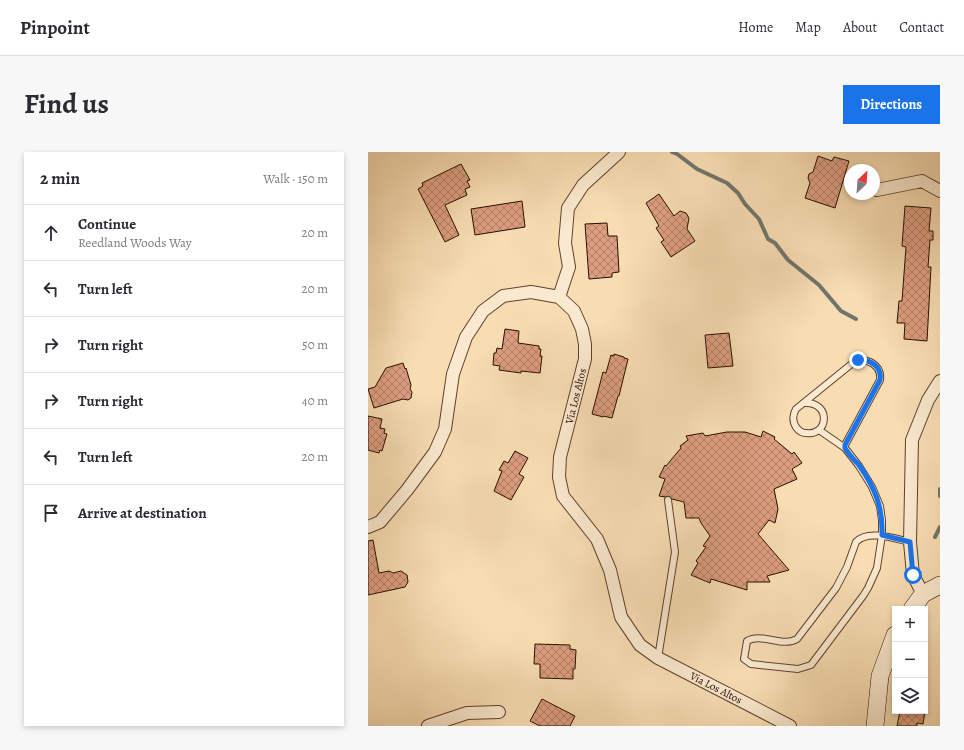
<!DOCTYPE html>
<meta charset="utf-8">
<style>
:root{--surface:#fff;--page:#f7f7f7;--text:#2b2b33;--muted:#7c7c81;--line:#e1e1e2;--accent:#1a73e8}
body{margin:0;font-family:Alegreya,serif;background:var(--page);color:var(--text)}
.controls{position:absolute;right:12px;bottom:12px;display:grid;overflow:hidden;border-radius:0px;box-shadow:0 2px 6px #0003}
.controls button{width:36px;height:36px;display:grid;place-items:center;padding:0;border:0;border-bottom:1px solid var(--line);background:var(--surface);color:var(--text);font:20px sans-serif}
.compass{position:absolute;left:476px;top:12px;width:36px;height:36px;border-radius:50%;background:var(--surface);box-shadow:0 2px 6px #0003;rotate:25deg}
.stop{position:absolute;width:12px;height:12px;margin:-9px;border:3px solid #1a73e8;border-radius:50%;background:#fff}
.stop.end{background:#1a73e8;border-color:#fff;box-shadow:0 1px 4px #0008}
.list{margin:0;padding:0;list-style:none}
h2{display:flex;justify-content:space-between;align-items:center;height:52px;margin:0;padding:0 16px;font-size:17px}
h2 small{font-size:13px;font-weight:400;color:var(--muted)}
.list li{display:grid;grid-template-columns:26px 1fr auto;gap:12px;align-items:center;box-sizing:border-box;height:56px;padding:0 16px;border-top:1px solid var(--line)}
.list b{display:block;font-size:15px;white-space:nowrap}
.list p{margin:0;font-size:13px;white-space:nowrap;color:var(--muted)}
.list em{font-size:13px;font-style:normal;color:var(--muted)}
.icon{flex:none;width:22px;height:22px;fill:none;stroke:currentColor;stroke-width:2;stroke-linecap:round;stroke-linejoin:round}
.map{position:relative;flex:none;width:572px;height:574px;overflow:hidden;border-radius:0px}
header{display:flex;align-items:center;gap:24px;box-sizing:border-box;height:56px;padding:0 20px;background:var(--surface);border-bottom:1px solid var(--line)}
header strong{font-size:19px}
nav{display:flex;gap:22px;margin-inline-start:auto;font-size:14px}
.intro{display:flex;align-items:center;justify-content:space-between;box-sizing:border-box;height:96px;padding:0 24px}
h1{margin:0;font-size:28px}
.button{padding:10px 18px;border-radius:0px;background:var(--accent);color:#fff;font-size:14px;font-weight:700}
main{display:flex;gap:24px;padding:0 24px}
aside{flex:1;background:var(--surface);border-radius:0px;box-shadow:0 2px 6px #0003}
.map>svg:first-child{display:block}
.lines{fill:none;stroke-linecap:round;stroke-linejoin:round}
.stream{stroke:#70756c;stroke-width:4}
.building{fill:url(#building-cross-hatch);stroke:#2a0d02}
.lane-casing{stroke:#5e412e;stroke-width:8}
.street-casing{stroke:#5e412e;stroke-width:14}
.secondary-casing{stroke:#2a0d02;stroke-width:18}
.lane{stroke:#fae9ce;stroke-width:6}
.street{stroke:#fae9ce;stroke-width:12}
.secondary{stroke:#fae9ce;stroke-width:17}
.route{stroke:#1a73e8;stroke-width:5}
.labels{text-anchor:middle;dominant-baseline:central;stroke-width:3.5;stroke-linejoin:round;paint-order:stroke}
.street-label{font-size:11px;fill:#2a0d02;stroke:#fae9ce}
</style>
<header>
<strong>Pinpoint</strong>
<nav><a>Home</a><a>Map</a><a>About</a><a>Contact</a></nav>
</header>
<div class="intro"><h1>Find us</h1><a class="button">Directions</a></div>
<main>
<aside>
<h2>2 min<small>Walk · 150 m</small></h2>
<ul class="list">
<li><svg class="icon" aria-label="ahead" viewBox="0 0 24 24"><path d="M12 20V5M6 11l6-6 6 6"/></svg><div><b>Continue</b><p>Reedland Woods Way</p></div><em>20 m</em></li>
<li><svg class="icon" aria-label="left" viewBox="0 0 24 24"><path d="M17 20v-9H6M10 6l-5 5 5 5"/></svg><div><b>Turn left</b></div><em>20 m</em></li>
<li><svg class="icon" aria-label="right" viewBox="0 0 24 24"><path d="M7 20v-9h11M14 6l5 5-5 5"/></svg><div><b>Turn right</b></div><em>50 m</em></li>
<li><svg class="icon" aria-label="right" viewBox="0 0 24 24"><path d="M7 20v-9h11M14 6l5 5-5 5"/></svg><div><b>Turn right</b></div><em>40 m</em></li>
<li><svg class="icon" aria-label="left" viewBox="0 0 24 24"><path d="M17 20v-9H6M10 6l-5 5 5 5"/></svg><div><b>Turn left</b></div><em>20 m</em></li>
<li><svg class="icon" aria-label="arrive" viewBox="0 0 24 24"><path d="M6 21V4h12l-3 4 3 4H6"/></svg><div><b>Arrive at destination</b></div></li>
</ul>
</aside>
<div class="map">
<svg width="572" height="574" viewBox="0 0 572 574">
<defs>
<pattern id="building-cross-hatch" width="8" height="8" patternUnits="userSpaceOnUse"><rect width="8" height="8" fill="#dc9e80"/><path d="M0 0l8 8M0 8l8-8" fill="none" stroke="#b37f67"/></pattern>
</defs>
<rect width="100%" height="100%" fill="#f8ddb3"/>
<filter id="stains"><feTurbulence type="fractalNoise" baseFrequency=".005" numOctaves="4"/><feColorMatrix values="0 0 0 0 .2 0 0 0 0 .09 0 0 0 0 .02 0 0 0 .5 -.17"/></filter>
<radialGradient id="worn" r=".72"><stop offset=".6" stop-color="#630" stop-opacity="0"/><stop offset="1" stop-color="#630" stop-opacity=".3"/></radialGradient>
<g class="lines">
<path class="stream" d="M304 0 309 2 329 17 359 31 370 41 377 52 391 67 400 87 407 91 420 108 451 133 473 159 488 167
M572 337V344
M567 385 572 375"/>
</g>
<path class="building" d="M450 4 464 9 466 5 481 9 467 56 437 46 442 31 440 26 441 22 445 20Z
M93 12 102 28 99 29 102 35 97 37 99 43 77 53 91 83 77 90 50 37 55 34 54 31Z
M291 42 306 64 312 59 318 61 321 66 319 77 327 89 303 105 293 90 296 88 288 76 291 74 278 51Z
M154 49 157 75 107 83 103 57Z
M537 54 563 56 561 79H565V88H562L560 115H563L559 189 536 187 537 171H529L531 149H534L538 95 534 94Z
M239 71 240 84H249L251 120 244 121V125L221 127 217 72Z
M137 177 151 179 150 191 171 194V197H173L172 204H174L172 221 153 219V221L131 218 132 214 125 213 126 201H128L129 196 134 197Z
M361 181 365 214 340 216 337 183Z
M246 202 256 205V206L260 207 251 244H250L244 266 235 264V265L224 262 235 220 238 221 243 203 246 204Z
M35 211 37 217 38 216 43 233 42 237 44 240 43 246 40 248 35 247 6 256 0 237 7 235 18 216Z
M0 264 14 267 12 276 17 277 16 281 19 282 14 299 12 298 11 301 0 298Z
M395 279 407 285 406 287 424 302 426 300 434 311 424 317 429 327 406 337 410 357 407 371 401 368 390 382 421 418 399 424 402 430H379V438L343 427 342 431 323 423 330 411 328 409 338 395 335 394 342 384 333 371 331 366H318L316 350 304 347 301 344 297 345 291 344 297 327 291 325 297 313 298 314 313 296 312 294 320 288 318 284 335 281 337 284 359 280H377L393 285Z
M147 299 160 306 151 322 156 325 143 348 126 339 134 319 131 318 136 309 140 311Z
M5 388 11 421 21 419 25 421 33 419 39 423 40 430 37 435 0 443V389Z
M167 492 202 493V497L208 498 207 517H205V527L172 526V512H166Z
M174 547 207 564 202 574H172L162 569Z
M532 559H557L555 572 549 571V574H529Z"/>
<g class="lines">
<defs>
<path id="lane" d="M437 251C464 250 460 285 438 281 434 281 430 278 428 275 424 269 425 262 428 257L486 210C499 205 514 213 512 228L477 293V296L491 314 504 335 512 354 514 368V383L509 416 500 436 495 444 443 513 430 517 383 512 376 507 379 489C394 480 414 496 429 487L468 436 479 415 488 390C500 377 528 387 542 390
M451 278 477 296
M290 506 307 400 300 348"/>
<path id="street" d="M509 38 554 29 572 39
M191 145 201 115 197 91 200 56 215 33 251 0
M0 375 12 370 39 338 67 300 77 277 85 222 98 185 115 159 135 144 163 140 191 145 206 159 214 177 217 192V207L192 305 191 325 195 344 229 387 242 418 253 465 272 493 290 506 422 574
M555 442 545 423 542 390 544 288 560 248 572 229
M60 574 99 561 131 560"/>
<path id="secondary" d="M544 457 555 442 572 433
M507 574 512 524 527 483"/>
</defs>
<use href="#lane" class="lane-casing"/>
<use href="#street" class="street-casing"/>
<use href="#secondary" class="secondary-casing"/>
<use href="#lane" class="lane"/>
<use href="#street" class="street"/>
<use href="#secondary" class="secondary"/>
</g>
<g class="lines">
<path class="route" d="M490 208C503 207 514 215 512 228L477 293V296C481 303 486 308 491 313 507 336 515 355 514 383L542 390 545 423"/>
</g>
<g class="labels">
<g class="street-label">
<text transform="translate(208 244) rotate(-76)">Via Los Altos</text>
<text transform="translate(348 536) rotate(27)">Via Los Altos</text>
</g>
</g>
<rect width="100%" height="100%" filter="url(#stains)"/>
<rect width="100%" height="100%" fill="url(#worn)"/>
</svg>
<div class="controls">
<button>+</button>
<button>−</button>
<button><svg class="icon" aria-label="layers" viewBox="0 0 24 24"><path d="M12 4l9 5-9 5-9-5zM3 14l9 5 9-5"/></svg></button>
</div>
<svg class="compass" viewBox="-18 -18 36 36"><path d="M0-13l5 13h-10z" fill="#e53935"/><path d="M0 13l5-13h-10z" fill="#7c7c81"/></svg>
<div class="stop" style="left:545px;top:423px"></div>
<div class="stop end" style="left:490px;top:208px"></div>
</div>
</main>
